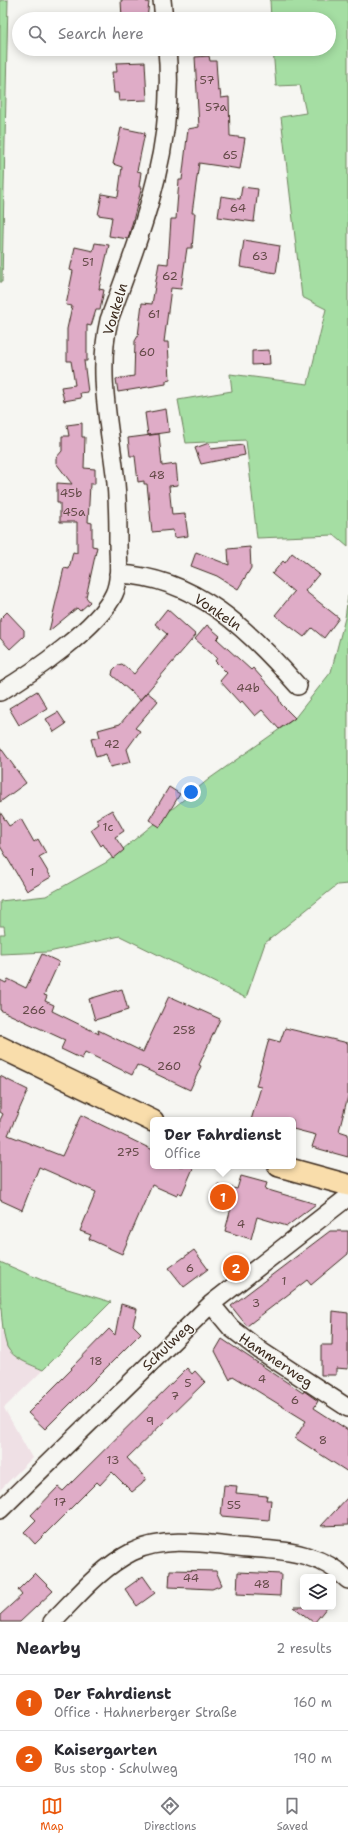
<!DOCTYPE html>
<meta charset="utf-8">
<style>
:root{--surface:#fff;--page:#f7f7f7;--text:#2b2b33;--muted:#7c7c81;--line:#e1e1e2;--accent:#ea580c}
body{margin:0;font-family:"Shantell Sans",sans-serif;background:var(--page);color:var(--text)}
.controls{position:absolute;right:12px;bottom:12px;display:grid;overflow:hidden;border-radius:6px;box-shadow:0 2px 10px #0003}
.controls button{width:36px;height:36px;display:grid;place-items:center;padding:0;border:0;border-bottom:1px solid var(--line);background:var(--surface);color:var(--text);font:20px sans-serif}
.you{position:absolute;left:191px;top:792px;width:14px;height:14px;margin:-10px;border:3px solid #fff;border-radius:50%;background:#1a73e8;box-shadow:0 0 0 6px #1a73e833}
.badge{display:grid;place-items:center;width:26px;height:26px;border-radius:50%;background:var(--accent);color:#fff;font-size:13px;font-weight:700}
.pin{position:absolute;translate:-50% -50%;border:2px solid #fff;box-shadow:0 1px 4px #0006}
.popup{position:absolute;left:150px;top:1117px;width:146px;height:52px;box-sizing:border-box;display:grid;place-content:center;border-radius:6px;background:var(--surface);filter:drop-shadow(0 1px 3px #0005);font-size:13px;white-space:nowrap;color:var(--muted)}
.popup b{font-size:15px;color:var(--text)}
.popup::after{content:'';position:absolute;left:50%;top:100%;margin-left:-8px;border:8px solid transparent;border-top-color:var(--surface)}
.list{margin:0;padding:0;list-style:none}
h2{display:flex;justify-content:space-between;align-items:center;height:52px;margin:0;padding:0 16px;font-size:17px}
h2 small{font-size:13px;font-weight:400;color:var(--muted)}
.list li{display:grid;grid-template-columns:26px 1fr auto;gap:12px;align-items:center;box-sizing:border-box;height:56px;padding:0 16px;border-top:1px solid var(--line)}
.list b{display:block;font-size:15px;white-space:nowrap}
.list p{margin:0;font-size:13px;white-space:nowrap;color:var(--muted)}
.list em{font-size:13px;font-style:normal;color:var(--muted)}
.icon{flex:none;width:22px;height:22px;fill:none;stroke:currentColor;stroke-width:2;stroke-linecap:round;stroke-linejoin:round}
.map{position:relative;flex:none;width:348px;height:1622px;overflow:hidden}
.search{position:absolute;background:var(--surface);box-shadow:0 2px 10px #0003;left:12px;right:12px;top:12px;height:44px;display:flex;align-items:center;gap:10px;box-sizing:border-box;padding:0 14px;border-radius:22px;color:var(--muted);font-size:15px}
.sheet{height:164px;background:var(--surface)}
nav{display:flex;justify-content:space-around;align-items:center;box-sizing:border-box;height:56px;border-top:1px solid var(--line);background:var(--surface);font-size:11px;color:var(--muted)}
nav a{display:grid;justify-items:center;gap:2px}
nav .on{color:var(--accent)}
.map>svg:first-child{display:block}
.built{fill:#efe0e5}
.green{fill:#a5dea3;stroke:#708460}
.building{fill:#dfacc7;stroke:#3b2a1e}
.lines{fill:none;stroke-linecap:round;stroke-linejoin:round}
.minor-casing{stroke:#3b2a1e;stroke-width:20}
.major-casing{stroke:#3b2a1e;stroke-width:24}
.minor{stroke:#f6f6f2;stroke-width:17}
.major{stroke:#f9ddab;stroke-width:21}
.labels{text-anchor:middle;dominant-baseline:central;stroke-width:3;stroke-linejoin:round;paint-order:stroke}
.number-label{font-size:12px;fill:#644a48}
.street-label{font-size:14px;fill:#3b2a1e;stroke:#f6f6f2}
</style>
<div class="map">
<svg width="348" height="1622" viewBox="0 0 348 1622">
<rect width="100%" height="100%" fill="#f6f6f2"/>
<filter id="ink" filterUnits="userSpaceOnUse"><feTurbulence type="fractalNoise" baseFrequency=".025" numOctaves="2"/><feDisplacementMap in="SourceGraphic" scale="8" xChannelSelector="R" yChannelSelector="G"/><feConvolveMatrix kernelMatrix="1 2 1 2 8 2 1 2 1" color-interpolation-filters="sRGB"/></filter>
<g filter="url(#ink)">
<path class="built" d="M0 1328 22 1360 43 1370 4 1408 32 1458 0 1490Z"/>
<path class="green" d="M0 0H8L2 282H0Z
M270 0H348V547L334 535 257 538 246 440 186 443 178 400 232 391 230 374 308 384 326 309 302 297 281 117 306 113 300 85 276 86 273 49H329V19H271Z
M348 596V884L337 885 265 943 246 998 120 936 49 952 0 954V934H5L4 926H0V901L46 896 107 862 209 779 294 719 331 672 345 618Z
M0 1262 51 1284 111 1302 43 1370C32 1365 13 1359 7 1347 0 1326 0 1287 0 1262Z"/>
<path class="building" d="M121 0H147L146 2H149L147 19H122Z
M209 56 210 61H216L218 91 220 90 221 98 229 97 230 136 245 138 240 169 199 163 192 213H195L192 248H187L181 289 171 288 164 342H168L170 380 166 381V384L118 392 116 379 134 376 135 341 138 336 142 303 152 304 159 263 168 264 171 219H176L179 180H182L188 129 199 127 195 57Z
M145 62 147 100 119 101 118 93H114L112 72H117L116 63Z
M121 128 145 133 137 171 141 172 139 187H142L128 239 109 236 112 217 98 215 102 194 118 197 122 167 113 164Z
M242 187 258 189 254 222 218 217 221 196 240 199Z
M244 240 280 246 276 273 240 267Z
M95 243 109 245 99 289 104 290 100 310H96L91 326 87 325V361H84L88 392 80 393 81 398 64 401 61 387 75 385 71 361H67V329L72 306 66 305 73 271 70 270 75 247 93 251Z
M269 350 270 364 252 365V351Z
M166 409 169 432 148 435 145 413Z
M82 423V437H85L84 468 95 469V484H90L88 522 92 523V546L97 547 86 597 90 602 80 611 77 608 49 631 64 568 69 569 73 552 77 553V522H60V503H57V483L72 484 56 463V458L62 451V436H69L67 425Z
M159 434 162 466 176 464 178 485 169 486 172 515 185 514 188 536 174 538 173 530 152 532 147 484H144V481L138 482 135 456H130L128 438Z
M209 443 211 449 243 445 245 455 201 464 195 448Z
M250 547 251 568 238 589 217 576 191 566 196 552 229 565 228 549Z
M292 553 319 574 305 591 339 618 324 638 312 628 304 637 275 615 294 592 272 574 283 561 285 563Z
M167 609 196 635 140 700 112 675 113 670 118 665 122 664 134 674 167 634 155 624Z
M7 612 24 630V636L10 649 0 638V619Z
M207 625 220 636 217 639 251 670 253 668 278 696 281 704 295 718 279 729 262 710 255 716 242 701 240 703 220 681 227 673 215 661 217 658 195 639Z
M37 691 47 708 19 725 9 708Z
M147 692 158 701 135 728 140 731 127 749 131 762 110 767 106 754 96 757 91 739 100 737 98 730 120 724Z
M58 712 66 724 54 732 46 719Z
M0 747 26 783 0 802Z
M169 787 180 794 160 827 149 820Z
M112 810 124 831 115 837 124 850 113 859 103 844 101 846 91 830 99 824 96 819Z
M0 812 9 826 21 819 34 842 38 839 46 853 39 857 51 877 27 891 0 846Z
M42 954 59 962 44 995 47 996 45 1001 54 1005 52 1011 99 1034 98 1030 143 1052 169 996 220 1019 199 1065 201 1066 190 1090 137 1065 132 1075 85 1052 82 1059 61 1049 65 1040 0 1010V980L6 983 8 979 26 988Z
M122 989 128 1010 95 1020 89 999Z
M285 1028 348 1043V1096L339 1131 348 1134V1157L312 1147 316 1135 293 1129V1120H251L261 1087 256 1086 269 1039 280 1042Z
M0 1076 28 1090 8 1135 62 1156 81 1115 153 1150V1166H194L182 1194 179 1193 177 1196 152 1185 122 1254 89 1239 91 1235 80 1231 96 1192 39 1167 22 1210 0 1200V1120L3 1114 0 1112Z
M241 1176 267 1183 265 1189 316 1204 287 1226 257 1217 251 1239 225 1231 231 1208 213 1203 218 1184 237 1189Z
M330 1231H348V1254L311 1285 307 1280 247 1326 231 1306Z
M194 1250 208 1269 184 1287 169 1268Z
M121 1304 137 1309 133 1325 141 1333 45 1429 28 1413 72 1369 71 1368 109 1329 115 1335Z
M333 1311 348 1313V1369L336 1368V1375H321V1345H332Z
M222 1339 303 1393 304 1391 318 1401 314 1408 348 1430V1472L295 1438 306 1421 233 1376 230 1380 215 1351Z
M187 1368 192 1374 195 1371 205 1382 127 1458 146 1478 142 1484 132 1492 112 1472 100 1485 97 1482 35 1544 24 1532 36 1520 31 1515 58 1487 63 1491Z
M224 1485 237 1486 236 1493 267 1496 266 1500H271L269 1520 221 1516Z
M348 1497V1525L321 1526 335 1511Z
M170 1570 216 1571 222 1585 212 1589 169 1587Z
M238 1572 281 1574 280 1596 237 1594Z
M35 1573 53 1591 20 1622H0V1615L22 1595 18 1590Z
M143 1576 155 1593 137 1606 125 1589Z
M294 1607H327L315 1622H313Z"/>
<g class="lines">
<defs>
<path id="minor" d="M162 0 164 19
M118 574C196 577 250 631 298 686
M0 692C32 673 99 627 114 594 121 579 118 560 118 543 118 520 118 497 115 474 109 423 97 371 109 320 142 230 176 147 167 49
M211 1304 231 1328 261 1351 348 1408
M0 1510 211 1304 348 1197
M52 1622C76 1598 100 1568 132 1552 167 1535 212 1545 249 1548 269 1550 290 1550 309 1557 323 1561 338 1570 348 1580"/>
<path id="major" d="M0 1047 153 1121
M279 1166 348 1185"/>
</defs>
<use href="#minor" class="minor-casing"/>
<use href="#major" class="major-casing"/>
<use href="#minor" class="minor"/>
<use href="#major" class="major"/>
</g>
</g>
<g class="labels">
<g class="number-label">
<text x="207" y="80">57</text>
<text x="216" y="107">57a</text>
<text x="230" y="155">65</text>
<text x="238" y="208">64</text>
<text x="260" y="256">63</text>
<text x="88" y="262">51</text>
<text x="170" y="276">62</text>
<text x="154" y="314">61</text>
<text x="147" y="352">60</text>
<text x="157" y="475">48</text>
<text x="71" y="493">45b</text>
<text x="74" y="512">45a</text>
<text x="248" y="688">44b</text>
<text x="112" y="744">42</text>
<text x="108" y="827">1c</text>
<text x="32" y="872">1</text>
<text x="34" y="1010">266</text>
<text x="184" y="1030">258</text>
<text x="169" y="1066">260</text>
<text x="128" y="1152">275</text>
<text x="241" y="1224">4</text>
<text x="190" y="1268">6</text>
<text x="284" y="1281">1</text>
<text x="256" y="1303">3</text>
<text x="96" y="1361">18</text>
<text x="262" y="1379">4</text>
<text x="188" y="1383">5</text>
<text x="175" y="1396">7</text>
<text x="295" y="1400">6</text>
<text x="150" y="1421">9</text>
<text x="323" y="1440">8</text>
<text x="113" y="1460">13</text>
<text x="60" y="1502">17</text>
<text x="234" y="1505">55</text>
<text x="191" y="1578">44</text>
<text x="262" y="1584">48</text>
</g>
<g class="street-label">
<text transform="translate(115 309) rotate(-73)">Vonkeln</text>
<text transform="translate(218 612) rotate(34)">Vonkeln</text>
<text transform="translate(167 1346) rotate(-44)">Schulweg</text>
<text transform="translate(276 1360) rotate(34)">Hammerweg</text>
</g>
</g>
</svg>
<div class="controls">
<button><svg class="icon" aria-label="layers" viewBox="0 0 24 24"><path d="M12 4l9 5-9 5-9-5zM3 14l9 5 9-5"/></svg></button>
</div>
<div class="you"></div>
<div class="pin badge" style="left:223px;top:1197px">1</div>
<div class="popup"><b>Der Fahrdienst</b>Office</div>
<div class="pin badge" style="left:236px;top:1268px">2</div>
<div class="search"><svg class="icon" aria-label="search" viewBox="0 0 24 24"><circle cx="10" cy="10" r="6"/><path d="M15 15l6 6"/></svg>Search here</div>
</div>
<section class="sheet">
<h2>Nearby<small>2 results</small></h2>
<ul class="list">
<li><span class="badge">1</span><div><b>Der Fahrdienst</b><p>Office · Hahnerberger Straße</p></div><em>160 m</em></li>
<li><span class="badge">2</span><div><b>Kaisergarten</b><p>Bus stop · Schulweg</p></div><em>190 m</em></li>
</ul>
</section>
<nav>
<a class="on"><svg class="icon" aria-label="map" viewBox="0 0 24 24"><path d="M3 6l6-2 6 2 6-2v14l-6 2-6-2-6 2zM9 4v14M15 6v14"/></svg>Map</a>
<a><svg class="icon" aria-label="directions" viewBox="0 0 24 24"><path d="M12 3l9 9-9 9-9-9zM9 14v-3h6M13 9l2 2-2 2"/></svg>Directions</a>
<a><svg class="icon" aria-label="saved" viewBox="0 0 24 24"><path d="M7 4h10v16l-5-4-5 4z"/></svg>Saved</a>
</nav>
